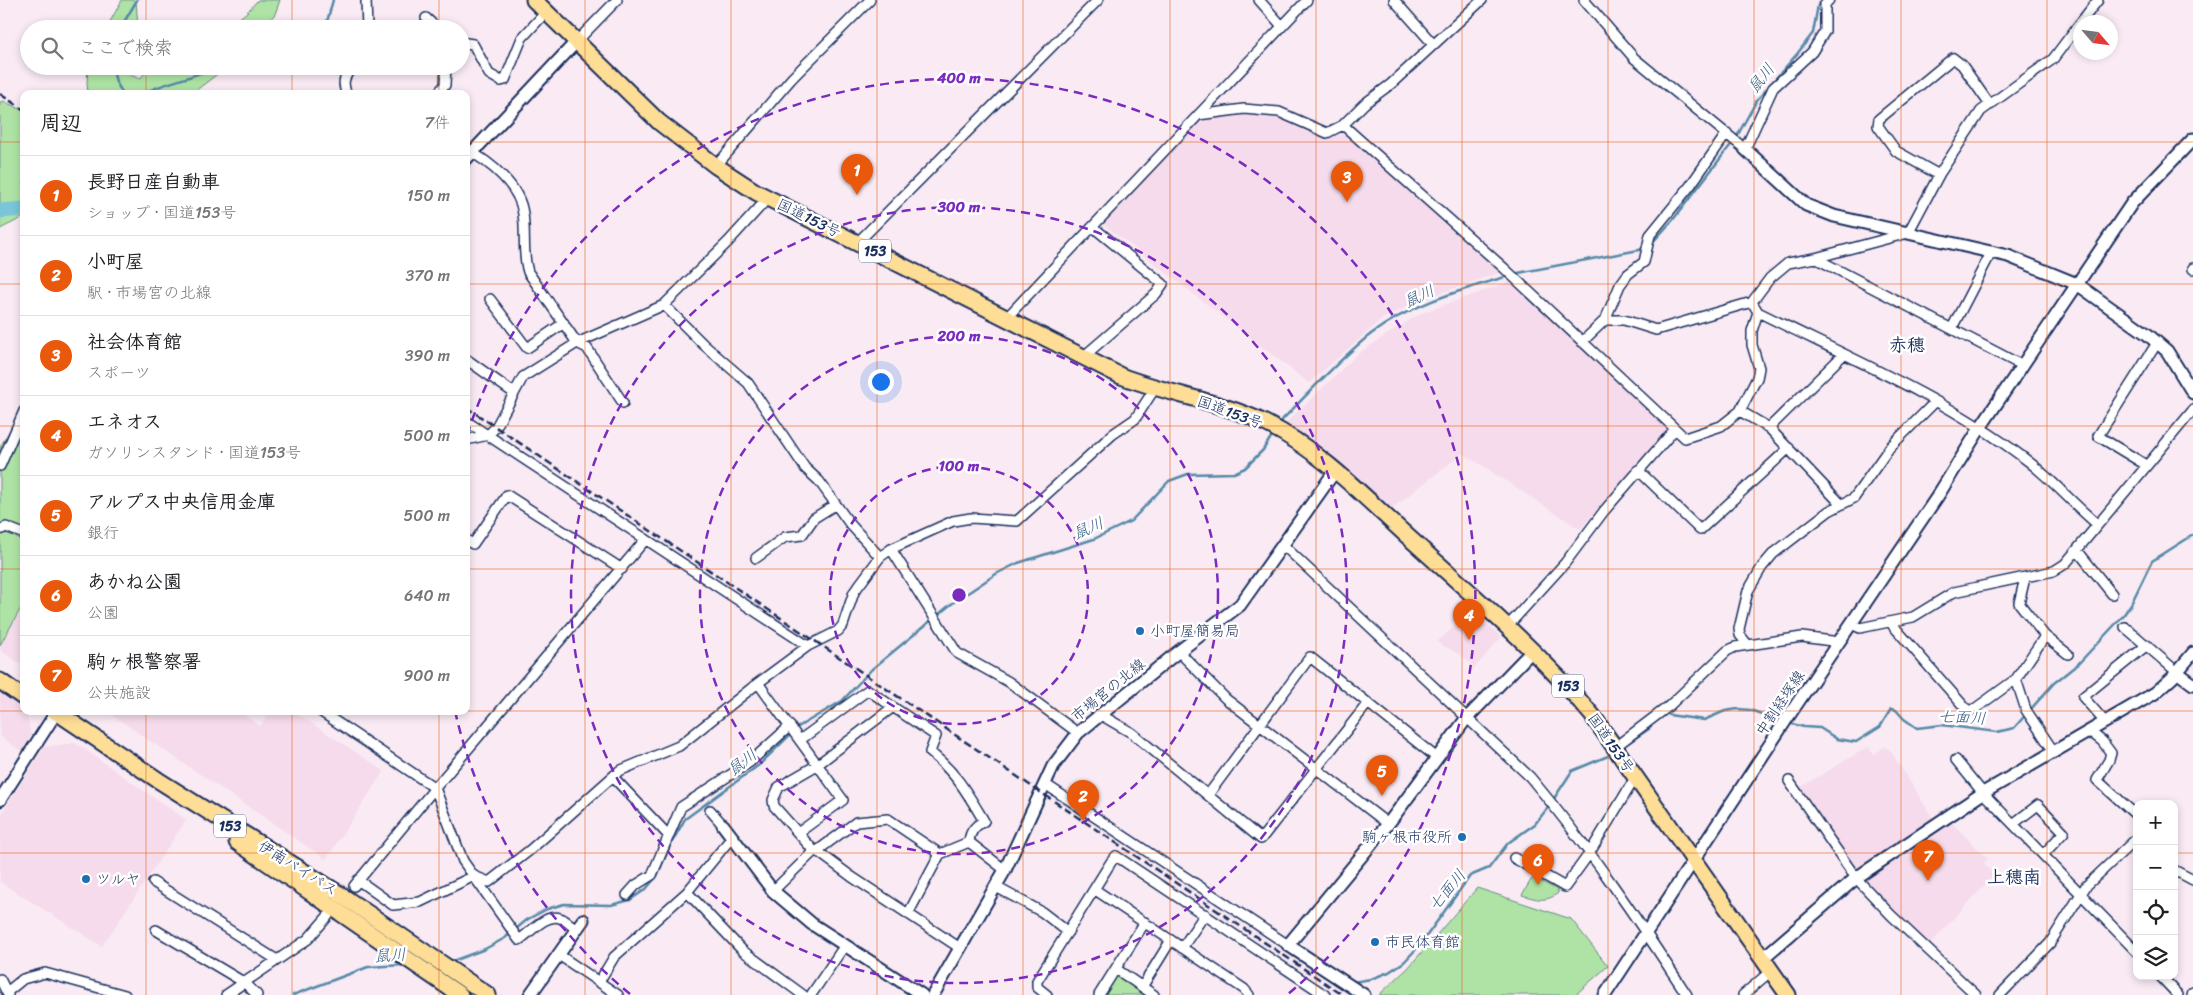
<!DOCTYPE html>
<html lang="ja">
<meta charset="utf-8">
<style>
:root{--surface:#fff;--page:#f6f6f6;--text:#202124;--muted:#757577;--line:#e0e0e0;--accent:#ea580c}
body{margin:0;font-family:Sriracha,"Klee One",sans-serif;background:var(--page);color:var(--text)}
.controls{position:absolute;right:15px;bottom:15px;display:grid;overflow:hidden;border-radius:10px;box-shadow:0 2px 8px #0003}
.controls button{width:45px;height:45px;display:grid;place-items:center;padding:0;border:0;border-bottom:1px solid var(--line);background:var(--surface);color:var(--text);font:25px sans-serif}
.compass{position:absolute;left:2073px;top:15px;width:45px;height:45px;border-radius:50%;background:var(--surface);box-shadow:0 2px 8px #0003;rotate:118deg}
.you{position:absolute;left:880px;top:381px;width:18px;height:18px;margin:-12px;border:4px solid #fff;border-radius:50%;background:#1a73e8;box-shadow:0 0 0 8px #1a73e833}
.badge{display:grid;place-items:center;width:32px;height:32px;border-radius:50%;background:var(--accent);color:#fff;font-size:16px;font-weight:700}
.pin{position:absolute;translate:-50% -41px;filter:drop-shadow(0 1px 2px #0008)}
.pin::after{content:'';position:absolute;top:26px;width:18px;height:15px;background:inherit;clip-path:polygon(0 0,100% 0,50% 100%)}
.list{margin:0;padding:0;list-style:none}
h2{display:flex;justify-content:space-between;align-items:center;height:65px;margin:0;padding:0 20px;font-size:21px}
h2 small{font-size:16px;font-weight:400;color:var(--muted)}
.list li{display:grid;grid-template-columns:32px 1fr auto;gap:15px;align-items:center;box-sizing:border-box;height:80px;padding:0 20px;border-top:1px solid var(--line)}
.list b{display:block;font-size:19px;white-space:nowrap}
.list p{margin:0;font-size:16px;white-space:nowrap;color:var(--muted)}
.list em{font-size:16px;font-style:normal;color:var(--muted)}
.icon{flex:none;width:28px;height:28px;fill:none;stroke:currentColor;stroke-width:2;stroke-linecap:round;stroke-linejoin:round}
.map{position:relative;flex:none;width:2193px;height:995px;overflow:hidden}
.search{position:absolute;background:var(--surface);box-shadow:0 2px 8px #0003;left:20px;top:20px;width:450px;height:55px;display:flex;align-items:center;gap:12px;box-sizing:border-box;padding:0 18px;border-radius:28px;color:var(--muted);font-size:19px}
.panel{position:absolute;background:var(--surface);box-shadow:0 2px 8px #0003;left:20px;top:90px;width:450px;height:625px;border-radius:10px}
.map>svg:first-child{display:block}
.built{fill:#f5dbeb}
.green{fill:#afe3a5;stroke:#658982}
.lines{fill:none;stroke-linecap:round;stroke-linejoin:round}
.stream{stroke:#5489a8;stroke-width:2.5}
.river{stroke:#7ac5da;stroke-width:15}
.street-casing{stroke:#1b2f5e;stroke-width:12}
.secondary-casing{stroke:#1b2f5e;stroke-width:15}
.highway-casing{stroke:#1b2f5e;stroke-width:19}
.street{stroke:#fff;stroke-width:9}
.secondary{stroke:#fff;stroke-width:11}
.highway{stroke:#fedd96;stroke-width:15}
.rail{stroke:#1b2f5e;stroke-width:2.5;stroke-dasharray:8 4;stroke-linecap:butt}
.grid{fill:none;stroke:#e8590c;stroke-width:1;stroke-opacity:0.55}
.ring{fill:none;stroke:#7b2cbf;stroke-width:2.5;stroke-dasharray:9 6}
.poi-dot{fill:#1f6fb2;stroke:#fff;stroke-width:2}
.labels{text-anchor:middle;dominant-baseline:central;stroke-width:5;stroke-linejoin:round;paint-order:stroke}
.shield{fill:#fff;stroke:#5f6d8e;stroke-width:1}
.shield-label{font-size:14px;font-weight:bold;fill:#1b2f5e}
.street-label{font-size:15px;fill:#1b2f5e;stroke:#fff}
.poi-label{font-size:15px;fill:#1b2f5e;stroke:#fff;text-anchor:start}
.water-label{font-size:16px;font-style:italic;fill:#385c83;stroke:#fff}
.quarter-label{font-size:18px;font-weight:bold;fill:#1b2f5e;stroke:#fff}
.centre{fill:#7b2cbf;stroke:#fff;stroke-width:2.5}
.ring-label{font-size:15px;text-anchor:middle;font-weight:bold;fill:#7b2cbf;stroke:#fff;stroke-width:5;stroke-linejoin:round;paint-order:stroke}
</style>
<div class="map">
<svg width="2193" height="995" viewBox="0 0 2193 995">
<rect width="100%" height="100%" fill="#f9eaf3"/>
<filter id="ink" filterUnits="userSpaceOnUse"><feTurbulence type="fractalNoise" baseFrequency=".02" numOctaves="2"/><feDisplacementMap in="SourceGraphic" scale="10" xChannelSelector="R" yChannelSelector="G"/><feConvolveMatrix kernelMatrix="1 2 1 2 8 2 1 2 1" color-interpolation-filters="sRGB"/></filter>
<g filter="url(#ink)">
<path class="built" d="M1243 113 1278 116 1329 138 1347 133 1501 272 1417 301 1382 319 1309 383 1102 223 1204 116Z
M1512 281 1663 421 1667 430 1580 529 1463 453 1391 509 1329 452 1285 424 1358 354 1402 325 1422 313Z
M1470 608 1501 637 1470 673 1471 664 1464 657 1437 642 1452 629Z
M24 609V666L0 650V637Z
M0 691 24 707V711H26L31 736 21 751 0 736Z
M106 711H238L260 726 272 711H293L384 771 326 859Z
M75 743 186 820 102 946 0 882V817L44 747Z
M1868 747 1874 755 1884 747 1890 750 1934 820 1860 870H1854L1798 789Z
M1951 822 1988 859 1983 863 1994 875 1929 945 1866 884 1868 877Z"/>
<path class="green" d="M122 0H136L138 29H106Z
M258 0H280L275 14 262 29H225L246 13Z
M88 66H131L128 74 140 79 150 66H228L195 91 189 94H88L87 83Z
M3 101 24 111V217L0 229V102Z
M24 406V603L0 645V447Z
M1534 878 1558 890V893C1546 903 1536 899 1522 895L1531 880Z
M1477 888 1571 919 1608 966 1575 995H1379L1408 968Z
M1120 975 1147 995H1103L1114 976Z"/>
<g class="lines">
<path class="stream" d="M120 29 137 0
M325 29 333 0
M112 66 116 82 123 94
M142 94C166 81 193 79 216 66
M1736 138 1757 100 1797 54 1813 33 1818 5 1822 0
M1652 243 1672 221 1733 142
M1513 274 1639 250 1645 247
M1279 425 1283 419C1311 391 1339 359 1371 334 1410 304 1462 290 1508 276
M1669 715 1704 720 1725 711 1738 709 1750 710 1782 721
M1788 723 1804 727 1820 728 1837 739 1856 742 1880 727 1891 709 1896 710 1904 719 1917 728 1942 725 1997 732 2014 728 2054 683 2078 664 2123 616 2131 604 2152 561 2193 535
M1628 743 1649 729
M1553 800 1572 771 1608 756
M450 962 485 949 505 938 528 919 547 909 564 904 611 905 630 900 646 889 657 876 671 844 685 819 759 765 798 727 842 701 872 669 950 605 996 574 1018 563 1094 539 1131 521 1169 481 1188 474 1234 473 1245 468 1263 450 1273 434
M1353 982 1371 979 1389 972 1404 962 1420 945 1470 876 1489 868 1508 843 1535 824 1550 805
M293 995 368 967 404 965"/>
<path class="river" d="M0 211 24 209"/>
<defs>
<path id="street" d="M366 0 367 29
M1259 0 1282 26
M1394 0 1433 44
M1584 0 1634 58 1745 149 1773 88 1812 52 1825 31V4L1829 0
M426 18 438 29
M2081 22 2098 0
M2080 23 2053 59 1981 111 1940 173 1908 233 1815 258 1788 263 1770 278 1752 302 1758 312C1848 357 1943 397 2024 458 2050 477 2072 503 2097 524
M576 42 617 0
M461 48 466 43 473 44 489 74 501 81 505 80 522 38 546 12
M347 94C341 82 345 76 353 66
M437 94 445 85 446 66
M1198 115 1244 109 1279 112 1327 133 1343 125 1364 104 1391 84 1482 0
M1343 125 1504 268 1685 438 1721 426 1740 411 1757 378 1759 368 1752 345V331L1758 312
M466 149C490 162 520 186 523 214 526 233 522 253 528 272L577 343 587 348 623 403
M716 166 792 78 870 0
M1939 175 1896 151 1878 126 1879 119 1953 58 1962 65 1990 105
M858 242 1098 0
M1815 258 2023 366
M2193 268V269
M490 299 527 348 564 323
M664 305 704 345 748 383 805 468 819 481 850 524 880 557
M1007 319 1011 313 1307 0
M1605 320H1624L1656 330 1752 302
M1952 328 1992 251
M1582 342 1605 320 1620 285 1628 274 1644 262 1650 235 1690 186 1727 133
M1083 357 1156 294 1163 284 1093 227
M466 359 514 393
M1740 411 1769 428 1841 504
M466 421 808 646
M1769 428 1843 355
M466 440 488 435 496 427 523 377 577 343 664 305 728 242 768 198
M2146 465 2098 436 2157 343
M0 466 24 411
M1638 470 1700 530 1789 448
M0 530 6 527 24 534
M466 540 473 544 507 495 622 569
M1284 546 1530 777C1588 846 1638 920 1687 995
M891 549 957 653 1009 682 1078 733
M2077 550 2112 594
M756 558 785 537 802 535 814 518 835 505
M2025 578 2019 603 2045 636 2016 679 2026 710 2054 752
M1890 622 1968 711 1976 708 2016 679
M1851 624 1860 628 1913 617 1954 592 2054 571 2065 564 2076 551 2193 410
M2125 627 2177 672
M1506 628 1565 563 1604 511 1675 429
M2045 636 2068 654
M1747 644 1740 635 1739 629 1748 591 1762 567 1773 554 1829 511 1854 498 1890 447 1935 402
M1179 652 1226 699 1388 824
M758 683 843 800 798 833
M320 711 435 788 354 886
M1101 715 1132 733 1261 839 1368 703
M2105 722 2083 697 2147 645
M2089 731 2102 741 2111 753 2109 760 2097 780 2137 816
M800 740 868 690 893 707
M1615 747 1669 706 1727 651 1735 647 1802 637 1839 642
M1956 760 1983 793 2137 952
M613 777 669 836
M1789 781 1856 878 1891 915 1976 995
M1045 784 1288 945
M1208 795 1310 657 1437 758
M710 810 723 825
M2013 824 2038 805 2064 832 2043 855
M817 851 856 822 888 819 940 854 908 914
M940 854 969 842
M1514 858 1565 887 1589 854 1635 778
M2174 870 2193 880
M358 880 393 905 420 902 474 876 489 882 530 850 619 771 679 746 758 683 808 646 838 631 843 625 854 592 880 557 891 549 953 521 971 518 1017 521 1113 434 1135 419 1155 388
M153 882 277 960
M996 887 1042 912 1068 932
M1094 889 1244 989 1249 995
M773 891 814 851
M687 892 743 951 803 995
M627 895 636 885 652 875 681 807 750 762 790 726
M156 930 245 983 257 995
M577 930C572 926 566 920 560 918 546 913 530 933 519 940L463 861 435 788 645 540
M960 948 852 877 817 851H814L774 806 773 800 779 787 817 765 893 707 936 736 930 752C957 774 966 791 984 821 975 826 970 831 969 842L1005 870
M1182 948 1205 914
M559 955 618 995
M1116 969 1154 995
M2160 976 2178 995
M0 979 8 995
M599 982 614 957 687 892 732 837
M1142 987 1171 940
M7 992 23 979 45 973 125 995
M226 995 308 939 328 916
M811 995 845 945
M1047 995 1037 987V981L1111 862 1116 856 1325 995
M1099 995 1145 922
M1743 995 1771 971
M2000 995 2050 943 2086 886 2137 838
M2192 995 2193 992"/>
<path id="secondary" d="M1745 149 1806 205 1834 216 2008 256 2077 284 2147 334 2167 351 2193 393
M466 159 576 42
M2177 672 2193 684
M0 800 57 711
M723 825 773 891 812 924 922 995
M1763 958 1856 878 1983 793 2155 693 2172 678 2193 653
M530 995 583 920
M933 995 1005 870 1053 766 1078 733 1174 655 1240 605 1335 471
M1364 995 1288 945 1388 824 1466 719 1532 651
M1605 995 1788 717 1937 497 1980 428 2132 203 2193 139"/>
<path id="highway" d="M534 0 659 122 716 166 756 192 1121 376C1168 394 1219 401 1265 423 1322 451 1368 501 1415 543 1476 598 1539 652 1592 715L1788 995
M0 681 24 698
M55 711 158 780 338 893 488 995
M237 842 460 995"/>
</defs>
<use href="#street" class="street-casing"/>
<use href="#secondary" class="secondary-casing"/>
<use href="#highway" class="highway-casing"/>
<use href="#street" class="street"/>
<use href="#secondary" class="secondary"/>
<use href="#highway" class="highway"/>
<path class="rail" d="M0 94 24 110
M466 407 1343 995"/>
</g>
</g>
<path class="grid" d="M146 0V29M292 0V29M439 0V29M585 0V995M731 0V995M877 0V995M1023 0V995M1170 0V995M1316 0V995M1462 0V995M1608 0V995M1754 0V995M1901 0V995M2047 0V995M146 66V94M292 66V94M439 66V94M0 142H24M466 142H2193M0 284H24M466 284H2193M0 426H24M466 426H2193M0 569H24M466 569H2193M0 711H24M146 711V995M292 711V995M439 711V995M466 711H2193M0 853H2137M2174 853H2193"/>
<g class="ring">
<circle cx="959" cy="595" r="129"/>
<circle cx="959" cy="595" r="259"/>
<circle cx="959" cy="595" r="388"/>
<path d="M630 994A517 517 0 0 1 455 711M467 435A517 517 0 1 1 1288 994"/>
</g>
<g class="poi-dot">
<circle cx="1140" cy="631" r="5"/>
<circle cx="1462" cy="837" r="5"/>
<circle cx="86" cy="879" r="5"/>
<circle cx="1375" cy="942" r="5"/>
</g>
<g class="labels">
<g class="shield">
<rect x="859" y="239.5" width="32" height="23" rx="4"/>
<rect x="1552" y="674.5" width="32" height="23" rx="4"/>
<rect x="214" y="814.5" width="32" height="23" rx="4"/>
</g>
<g class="shield-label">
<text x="875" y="251">153</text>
<text x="1568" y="686">153</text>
<text x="230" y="826">153</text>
</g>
<g class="street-label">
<text transform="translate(809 218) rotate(26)">国道153号</text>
<text transform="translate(1230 412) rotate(20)">国道153号</text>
<text transform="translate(1108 690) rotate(-39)">市場宮の北線</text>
<text transform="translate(1780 703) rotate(-56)">中割経塚線</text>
<text transform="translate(1611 743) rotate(55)">国道153号</text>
<text transform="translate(298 868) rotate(32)">伊南バイパス</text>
</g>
<g class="poi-label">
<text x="1150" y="631">小町屋簡易局</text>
<text x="1452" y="837" text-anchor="end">駒ヶ根市役所</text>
<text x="96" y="879">ツルヤ</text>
<text x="1385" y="942">市民体育館</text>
</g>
<g class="water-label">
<text transform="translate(1761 78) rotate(-51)">鼠川</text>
<text transform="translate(1419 296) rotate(-25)">鼠川</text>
<text transform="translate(1088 528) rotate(-23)">鼠川</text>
<text transform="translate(1962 717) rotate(3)">七面川</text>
<text transform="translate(742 762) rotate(-38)">鼠川</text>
<text transform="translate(1447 890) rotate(-50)">七面川</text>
<text transform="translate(390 955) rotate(-4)">鼠川</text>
</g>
<g class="quarter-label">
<text x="1907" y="345">赤穂</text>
<text x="2014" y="877">上穂南</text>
</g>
</g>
<circle cx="959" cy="595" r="8" class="centre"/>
<g class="ring-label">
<text x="959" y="83">400 m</text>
<text x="959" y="212">300 m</text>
<text x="959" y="341">200 m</text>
<text x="959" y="471">100 m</text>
</g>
</svg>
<div class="controls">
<button>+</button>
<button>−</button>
<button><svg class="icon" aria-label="locate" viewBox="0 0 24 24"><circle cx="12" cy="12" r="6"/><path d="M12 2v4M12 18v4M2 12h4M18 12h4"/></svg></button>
<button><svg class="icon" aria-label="layers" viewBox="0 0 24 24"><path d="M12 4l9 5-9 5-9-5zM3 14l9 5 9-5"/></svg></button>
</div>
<svg class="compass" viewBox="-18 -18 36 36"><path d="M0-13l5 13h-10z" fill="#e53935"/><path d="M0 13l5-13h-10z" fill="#757577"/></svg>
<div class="you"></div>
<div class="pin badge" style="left:857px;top:195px">1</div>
<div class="pin badge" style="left:1083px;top:821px">2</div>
<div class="pin badge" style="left:1347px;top:202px">3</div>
<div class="pin badge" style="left:1469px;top:640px">4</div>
<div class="pin badge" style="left:1382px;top:796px">5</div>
<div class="pin badge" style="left:1538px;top:885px">6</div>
<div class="pin badge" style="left:1928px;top:881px">7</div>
<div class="search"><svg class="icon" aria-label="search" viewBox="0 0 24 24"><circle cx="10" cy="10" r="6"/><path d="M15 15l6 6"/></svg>ここで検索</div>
<section class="panel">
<h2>周辺<small>7件</small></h2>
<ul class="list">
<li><span class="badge">1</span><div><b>長野日産自動車</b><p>ショップ · 国道153号</p></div><em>150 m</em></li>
<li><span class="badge">2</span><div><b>小町屋</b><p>駅 · 市場宮の北線</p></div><em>370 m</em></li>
<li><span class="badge">3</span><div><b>社会体育館</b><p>スポーツ</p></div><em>390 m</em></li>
<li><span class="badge">4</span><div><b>エネオス</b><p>ガソリンスタンド · 国道153号</p></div><em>500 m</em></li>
<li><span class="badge">5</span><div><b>アルプス中央信用金庫</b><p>銀行</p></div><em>500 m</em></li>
<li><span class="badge">6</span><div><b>あかね公園</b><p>公園</p></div><em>640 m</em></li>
<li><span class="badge">7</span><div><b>駒ヶ根警察署</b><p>公共施設</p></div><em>900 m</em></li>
</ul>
</section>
</div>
